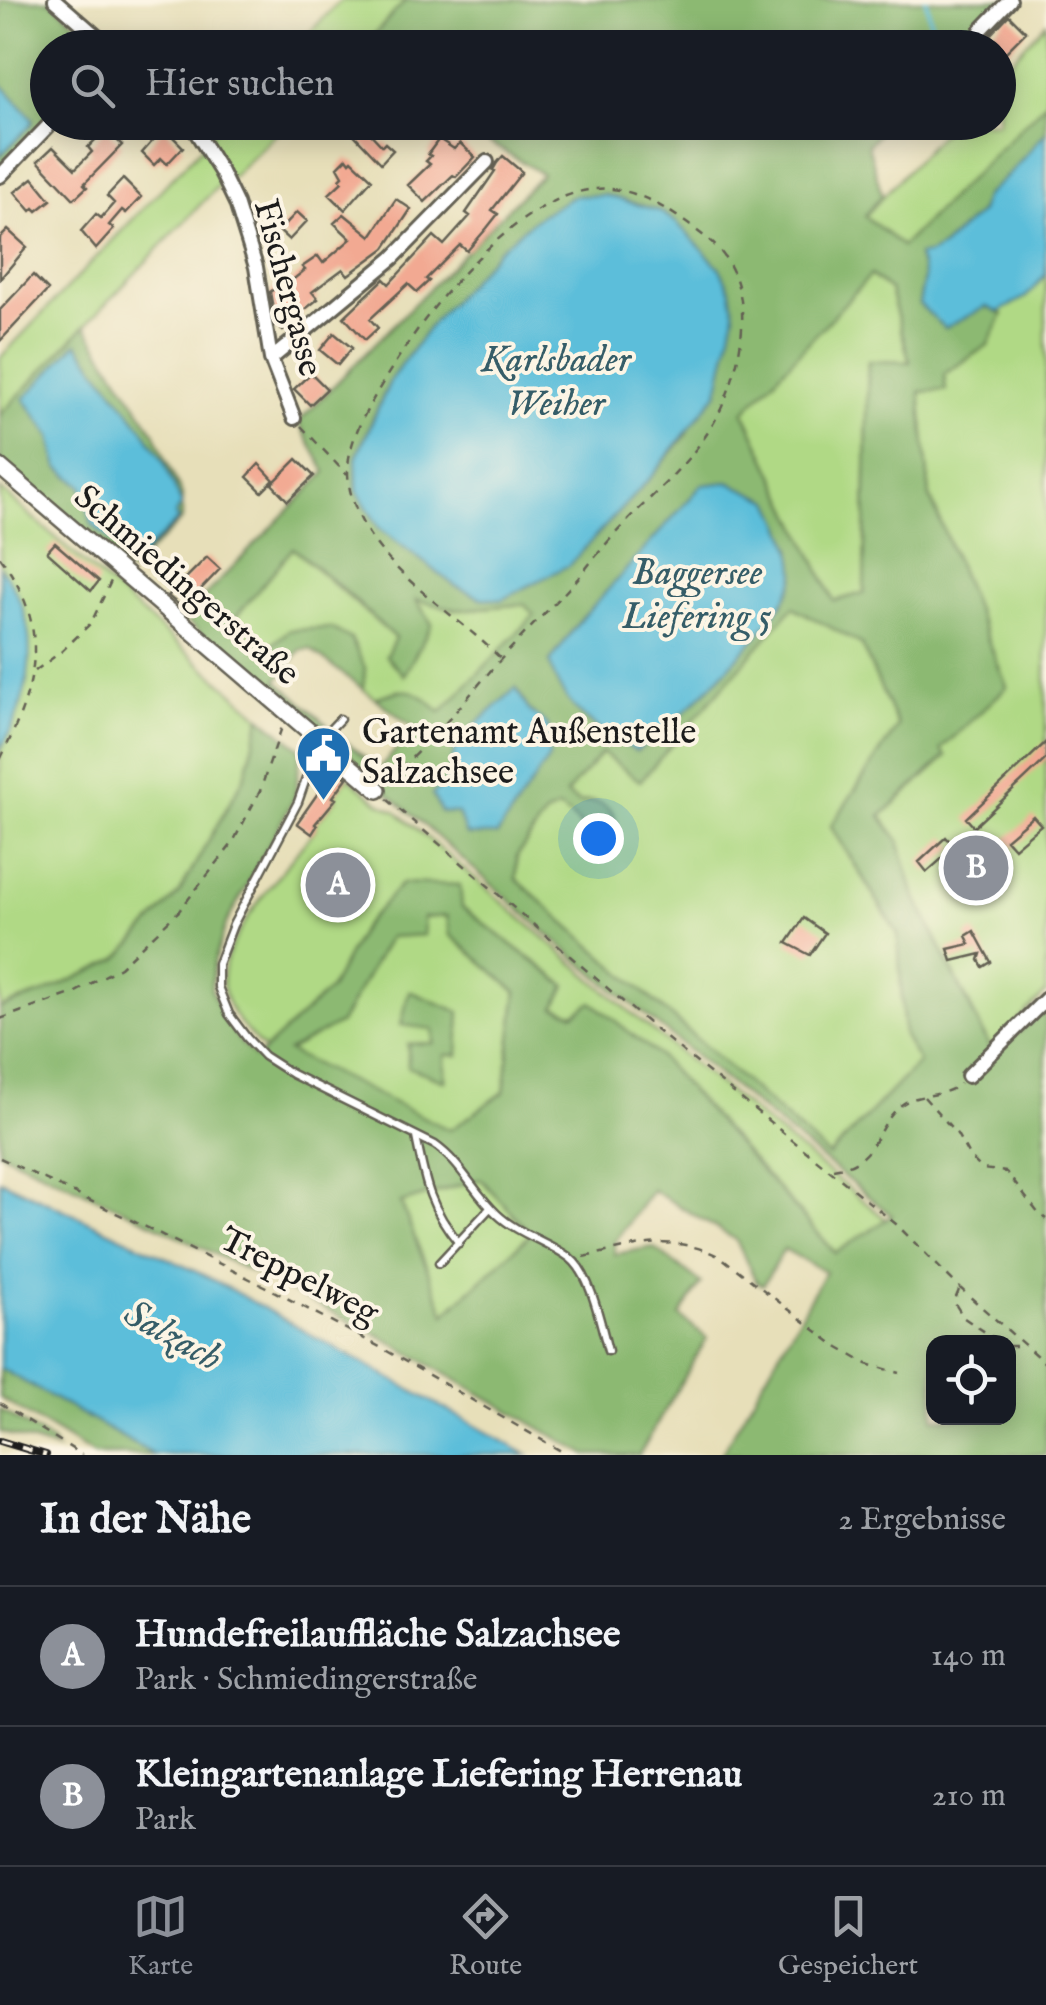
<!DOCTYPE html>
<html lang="de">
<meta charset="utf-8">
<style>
:root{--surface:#171b24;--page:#242831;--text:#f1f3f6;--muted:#9ea1a6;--line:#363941;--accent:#8c9099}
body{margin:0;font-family:"IM FELL English",serif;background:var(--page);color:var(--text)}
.controls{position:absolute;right:30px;bottom:30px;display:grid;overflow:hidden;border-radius:20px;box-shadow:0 5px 25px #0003}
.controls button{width:90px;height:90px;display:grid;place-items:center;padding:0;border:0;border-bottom:2px solid var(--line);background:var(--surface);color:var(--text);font:50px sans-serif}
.you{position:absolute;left:598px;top:838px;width:35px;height:35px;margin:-25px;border:8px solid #fff;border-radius:50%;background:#1a73e8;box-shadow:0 0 0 15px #1a73e833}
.badge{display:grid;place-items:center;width:65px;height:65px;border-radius:50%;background:var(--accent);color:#fff;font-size:32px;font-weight:700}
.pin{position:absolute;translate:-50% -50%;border:5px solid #fff;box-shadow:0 2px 10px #0006}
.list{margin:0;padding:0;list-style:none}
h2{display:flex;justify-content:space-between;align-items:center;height:130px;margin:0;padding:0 40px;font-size:42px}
h2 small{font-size:32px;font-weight:400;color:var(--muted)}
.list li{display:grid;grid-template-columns:65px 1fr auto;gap:30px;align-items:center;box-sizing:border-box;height:140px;padding:0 40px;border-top:2px solid var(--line)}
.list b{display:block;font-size:38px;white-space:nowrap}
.list p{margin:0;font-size:32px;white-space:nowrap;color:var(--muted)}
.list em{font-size:32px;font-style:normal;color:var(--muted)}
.icon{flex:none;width:55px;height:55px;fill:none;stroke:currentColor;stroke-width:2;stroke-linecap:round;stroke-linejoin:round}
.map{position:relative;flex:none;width:1046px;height:1455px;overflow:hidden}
.search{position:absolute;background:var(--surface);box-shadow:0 5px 25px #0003;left:30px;right:30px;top:30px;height:110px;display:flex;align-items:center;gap:25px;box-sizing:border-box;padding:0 35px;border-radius:55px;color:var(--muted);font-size:38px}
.sheet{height:410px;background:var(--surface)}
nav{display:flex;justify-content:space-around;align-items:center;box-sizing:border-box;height:140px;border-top:2px solid var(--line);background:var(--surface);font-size:28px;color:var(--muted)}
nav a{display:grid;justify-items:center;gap:5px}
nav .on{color:var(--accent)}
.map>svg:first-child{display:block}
.green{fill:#b0d985;stroke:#667a50;stroke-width:2.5;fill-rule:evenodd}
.forest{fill:#8cb972;stroke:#546a47;stroke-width:2.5;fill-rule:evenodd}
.water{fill:#5bbeda;stroke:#3c6d7b;stroke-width:2.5}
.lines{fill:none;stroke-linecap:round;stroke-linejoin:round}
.stream{stroke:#5bbeda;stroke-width:4}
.building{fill:#f2a992}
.service-casing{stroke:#636053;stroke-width:11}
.minor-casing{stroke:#636053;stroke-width:18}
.tertiary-casing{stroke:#636053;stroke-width:20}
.path{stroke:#636053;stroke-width:2.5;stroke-dasharray:8 8;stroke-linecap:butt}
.service{stroke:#fff;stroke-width:6}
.minor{stroke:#fff;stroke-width:12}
.tertiary{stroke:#fff;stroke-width:15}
.rail-casing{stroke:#1c1c1c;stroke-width:8}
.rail{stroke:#fcf5e5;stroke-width:4;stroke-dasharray:11;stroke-linecap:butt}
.labels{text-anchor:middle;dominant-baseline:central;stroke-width:8;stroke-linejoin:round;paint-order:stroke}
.street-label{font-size:35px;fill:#1c1c1c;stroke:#fcf5e5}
.poi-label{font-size:35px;fill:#1c1c1c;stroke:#fcf5e5;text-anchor:start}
.water-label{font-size:38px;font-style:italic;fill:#355d68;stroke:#fcf5e5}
</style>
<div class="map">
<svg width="1046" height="1455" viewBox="0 0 1046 1455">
<rect width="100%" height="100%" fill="#fcf5e5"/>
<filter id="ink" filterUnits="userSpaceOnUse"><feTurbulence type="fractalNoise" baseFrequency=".01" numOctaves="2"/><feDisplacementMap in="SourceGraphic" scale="20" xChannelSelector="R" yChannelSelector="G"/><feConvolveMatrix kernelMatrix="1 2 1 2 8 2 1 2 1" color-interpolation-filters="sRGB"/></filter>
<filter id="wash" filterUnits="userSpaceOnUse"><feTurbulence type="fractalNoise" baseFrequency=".0048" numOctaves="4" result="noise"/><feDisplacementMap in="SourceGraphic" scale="40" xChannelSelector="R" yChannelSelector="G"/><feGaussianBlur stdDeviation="2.25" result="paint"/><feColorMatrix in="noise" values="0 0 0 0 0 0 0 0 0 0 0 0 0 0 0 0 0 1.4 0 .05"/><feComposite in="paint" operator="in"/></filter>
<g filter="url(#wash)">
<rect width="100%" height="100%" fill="#e7dfb9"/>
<path class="green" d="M341 0H407L362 47 295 48Z
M1046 23V102L902 247 865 216 951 123 998 122 999 73Z
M222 123H287L234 175 220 184 0 415V358L200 149 207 138Z
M1046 274V993L991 1048 914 894 899 841 881 816 946 757 941 749 1007 687 930 496 920 391 988 345 998 312 1026 297Z
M870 275 890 290 910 363 868 362 864 594 834 601 744 412Z
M0 489 261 717 245 776 179 893 118 959 44 993 0 1008Z
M293 548 395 638 404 675 432 624 414 599 458 610 524 604 535 615 441 713 399 690 375 698 363 689 365 668 351 639 269 649 229 625Z
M793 607 861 644 898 726 831 827 898 934 904 1036 919 1062 829 1156 516 879 517 856 545 815 558 807 571 814 583 829 580 803 566 794 602 752 640 780Z
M348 777 378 802 396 811 653 1031 887 1220 836 1253 659 1056 574 1014 555 1007 566 985 462 907 363 927 330 989 265 1050C247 1033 227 1012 223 986 216 943 291 861 317 827L315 824 336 799 333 797Z
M447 915 450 935 517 992 504 1092 450 1131 287 1051 340 1023 389 937 422 918ZM434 1029 457 1055 445 1054V1080L409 1044H434Z
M481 1179 531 1234 444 1315 400 1203Z"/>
<path class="forest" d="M0 0H50L104 47 48 48 47 122 0 170V156L32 124 33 119 0 83Z
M406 0H1004L959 47 362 48Z
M1046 102V132L1011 172 984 197 980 212 943 246 929 254 918 255 924 278 919 304 986 307 1003 314 988 345 944 374 946 390 920 392 930 497 1007 687 941 749 946 756 881 816 899 841 914 894 993 1054 1046 1008V1455H721L825 1272 784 1249 763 1285 756 1281 736 1240 652 1190 614 1243 615 1254 653 1247 701 1283 680 1316 707 1338 639 1455H587L378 1335 154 1224 0 1152V1008L44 993 118 959 179 893 245 776 261 717 301 749 295 797 226 924 214 963 211 989 223 1017 241 1043 256 1058 330 989 363 927 402 883 460 885 462 907 566 986 555 1007 574 1014 592 1002 659 1056 835 1253 892 1216 573 956 329 742 337 734 378 769 415 729 375 698C412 686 413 688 441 712L534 615 524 604 458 610 416 600 432 624 404 675 386 656 395 638 346 592 293 548 229 625 268 648 289 630 331 628 351 639 365 668 363 689 310 649 300 650 277 680 327 725 319 735 183 618 326 472 298 422 542 174 457 123H889L868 145 882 195 865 216 902 246ZM605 195 660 211 677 223 687 434 652 476 569 565 357 491 356 458 373 418 391 379 433 322ZM871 275 890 290 910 362 868 361 864 593 834 601 744 412ZM792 548 795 577 782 605 723 673 673 722 637 751 609 736 550 662 578 623 622 577ZM793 607 861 644 898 726 831 826 898 934 904 1036 919 1062 829 1156 516 879 517 856 545 815 558 808C574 816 582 828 597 840L617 831C617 809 600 797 579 803L566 794 602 753 640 781ZM517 689 528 709 548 726 518 802 497 835 458 813 433 794 445 784ZM447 916 450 935 517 992 504 1092 450 1130 288 1051 340 1023 389 937 424 935 423 918ZM481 1179 531 1234 445 1314 401 1203ZM934 1342H1008V1418H934Z
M85 326 154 432 182 495V519L130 572 0 461V415ZM51 436 178 520 135 562 92 524 82 486 58 467Z
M409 991 460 1012 458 1055H445V1081L408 1067V1044L434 1043 433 1029 401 1025Z
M0 1368 154 1455H94L0 1398Z
M0 1409 51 1441 56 1449 0 1432Z"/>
<path class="water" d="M0 83 33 119 32 124 0 156Z
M1046 132V274L1026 297 998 312 986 307 945 328 919 304 924 278 918 255 929 254 943 246 980 212 984 197 1011 172Z
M605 195 660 211 677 223 719 267 731 291 735 315 718 392 652 476 569 565 501 600 481 598 455 586 379 528 357 491 356 458 391 379 433 322 499 249 536 218 573 196Z
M77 343 143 429 163 460 182 505 175 515 178 520 135 562 92 524 82 486 58 467 51 436 24 399Z
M728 482 771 501C781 523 796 549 795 574 794 606 699 699 673 722 661 732 649 741 636 751 598 730 560 707 550 662L578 623 702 485Z
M0 567C45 624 34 691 0 751Z
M516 688 528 709 548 726 549 758 497 835H466L458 813 441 812 432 794 445 784 458 741Z
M0 1180 208 1277 528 1455H154L0 1368Z"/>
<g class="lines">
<path class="stream" d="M926 0 935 42 931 48
M827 36 874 35 888 48"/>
</g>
<g id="blocks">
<path class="building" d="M1009 15 1026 32 998 60V48H992L998 42 990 35Z
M342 122H376L368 131 382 146 385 143 393 150 381 163Z
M164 128 183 147 167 164 161 158 154 165 142 153Z
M106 129 122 145 84 184 87 187 74 199 38 161 53 147 75 169 92 152 88 147Z
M439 139 454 149 460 143 475 157 456 177 453 175 425 202 408 185 430 164 426 161 431 156 428 154Z
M503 156 522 172 492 210 498 214 487 228 467 251 460 245 426 279 429 281 417 292 408 284 370 319 378 328 365 340 344 317 384 279 389 284 434 236 444 245 470 216 466 213 495 171 493 170 497 163Z
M347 158 350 162 352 160 372 179 345 210 329 194 342 182 340 179 343 176 338 167Z
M33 178 51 200 37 211 34 208 31 211 15 192Z
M123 179 141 197 126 213 122 210 109 225 114 229 96 249 81 231 96 214 101 218 114 203 107 196Z
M396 199 411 209 385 248 348 275 343 269 312 292 318 299 298 315 300 317 283 331 275 321 279 316 273 309 270 292 282 283 285 286 305 270 302 267 318 256 323 263 351 239 334 223 344 214 371 236Z
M297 212 307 221 289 240 279 231Z
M8 230 27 247 0 279V238Z
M33 275 48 290 0 341V310Z
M334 333 352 348 338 365 320 350Z
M311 373 327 389 310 405 294 389Z
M297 459 314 476 288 501 272 484Z
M259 464 274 480 262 492 247 477Z
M55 543 99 581 91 591 47 552Z
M207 557 220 569 183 608 168 596Z
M1046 742V759L974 827 966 818Z
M330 765 347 778 333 797 336 799 315 824 317 826 312 834 297 823 325 783 320 779Z
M1033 816 1041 825 1014 848 1006 839Z
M946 837 955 847 927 872 919 862Z
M804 918 825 933 810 955 787 943Z
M974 931 991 962 983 967 979 960 981 954 952 961 948 949 970 944 966 936Z"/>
</g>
</g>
<g filter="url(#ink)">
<use href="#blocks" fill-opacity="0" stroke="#636053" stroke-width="2.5"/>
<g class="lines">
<defs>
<path id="service" d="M340 719 319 741 298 802 233 925 218 964V987L229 1014 247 1038 264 1056 292 1074 435 1145C462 1164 473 1192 497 1214 518 1234 547 1241 570 1258 591 1274 601 1325 608 1351
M416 1137C425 1181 429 1207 459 1243
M439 1263 490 1208"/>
<path id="minor" d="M55 0 110 48
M981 30 1010 0
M190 122 221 172 236 203 256 267 271 359 294 418
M0 176 52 122
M271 359 393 258 487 162
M968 1076 1046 999"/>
<path id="tertiary" d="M0 467 378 790"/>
</defs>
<use href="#service" class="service-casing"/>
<use href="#minor" class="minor-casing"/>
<use href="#tertiary" class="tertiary-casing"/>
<path class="path" d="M301 426 347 475
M0 557C53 630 37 685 0 760
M35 671 62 651 91 623 112 579
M389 780C405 764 422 748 437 732 460 708 480 682 502 658 527 630 555 604 580 576 591 562 602 548 614 535 652 493 702 456 724 402 746 349 757 275 704 236 674 213 636 185 596 189 566 191 532 211 508 231 454 275 411 334 376 394 366 412 356 429 351 449 347 463 347 479 351 494 371 568 450 607 501 659
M387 799 655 1029 896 1224 960 1288 1046 1364
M0 1019 74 993 120 967 179 911 232 844 260 791 283 724
M924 1097 957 1134 969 1156 982 1169 1006 1172 1039 1214 1046 1219
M0 1158 152 1230 264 1286 380 1347 568 1455
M833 1169C877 1163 872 1131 900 1106 916 1092 941 1099 960 1084
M584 1257C636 1246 672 1232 722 1258L839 1348 867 1364 900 1373
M959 1290 954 1302 964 1318 1000 1342
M1008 1346H1022
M0 1403 82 1455"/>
<use href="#service" class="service"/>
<use href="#minor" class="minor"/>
<use href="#tertiary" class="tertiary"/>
<defs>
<path id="rail" d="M0 1441 46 1455"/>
</defs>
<use href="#rail" class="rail-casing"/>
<use href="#rail" class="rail"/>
</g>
</g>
<defs>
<symbol id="civic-pin" viewBox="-11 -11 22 30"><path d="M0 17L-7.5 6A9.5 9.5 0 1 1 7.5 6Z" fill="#1f6fb2" stroke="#fcf5e5"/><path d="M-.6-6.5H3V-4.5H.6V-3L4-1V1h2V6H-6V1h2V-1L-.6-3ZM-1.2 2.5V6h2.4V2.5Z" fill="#fff"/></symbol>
</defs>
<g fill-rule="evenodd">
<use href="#civic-pin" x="292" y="722" width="63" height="86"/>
</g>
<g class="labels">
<g class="street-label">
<text transform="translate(287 288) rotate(75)">Fischergasse</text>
<text transform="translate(186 586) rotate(41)">Schmiedingerstraße</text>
<text transform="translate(299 1277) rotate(27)">Treppelweg</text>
</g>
<g class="poi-label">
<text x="362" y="733">Gartenamt Außenstelle<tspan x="362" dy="40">Salzachsee</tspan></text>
</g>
<g class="water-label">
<text x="556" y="361">Karlsbader<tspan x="556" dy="44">Weiher</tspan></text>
<text x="697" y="574">Baggersee<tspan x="697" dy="44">Liefering 5</tspan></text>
<text transform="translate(172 1337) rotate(29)">Salzach</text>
</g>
</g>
</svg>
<div class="controls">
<button><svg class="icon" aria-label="locate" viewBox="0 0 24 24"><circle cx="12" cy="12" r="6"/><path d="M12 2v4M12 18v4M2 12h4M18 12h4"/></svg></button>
</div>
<div class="you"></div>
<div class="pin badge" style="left:338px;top:885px">A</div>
<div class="pin badge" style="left:976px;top:868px">B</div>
<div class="search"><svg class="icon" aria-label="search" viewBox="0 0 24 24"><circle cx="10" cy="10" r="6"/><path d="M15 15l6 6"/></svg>Hier suchen</div>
</div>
<section class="sheet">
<h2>In der Nähe<small>2 Ergebnisse</small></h2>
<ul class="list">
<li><span class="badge">A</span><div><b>Hundefreilauffläche Salzachsee</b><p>Park · Schmiedingerstraße</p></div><em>140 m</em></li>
<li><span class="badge">B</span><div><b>Kleingartenanlage Liefering Herrenau</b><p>Park</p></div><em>210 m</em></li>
</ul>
</section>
<nav>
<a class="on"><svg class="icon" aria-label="map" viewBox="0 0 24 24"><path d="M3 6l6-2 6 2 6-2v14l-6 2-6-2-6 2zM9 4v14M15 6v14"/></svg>Karte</a>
<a><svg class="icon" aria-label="directions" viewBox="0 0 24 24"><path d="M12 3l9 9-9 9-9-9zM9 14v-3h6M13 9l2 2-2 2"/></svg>Route</a>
<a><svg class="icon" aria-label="saved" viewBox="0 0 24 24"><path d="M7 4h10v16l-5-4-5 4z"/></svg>Gespeichert</a>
</nav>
